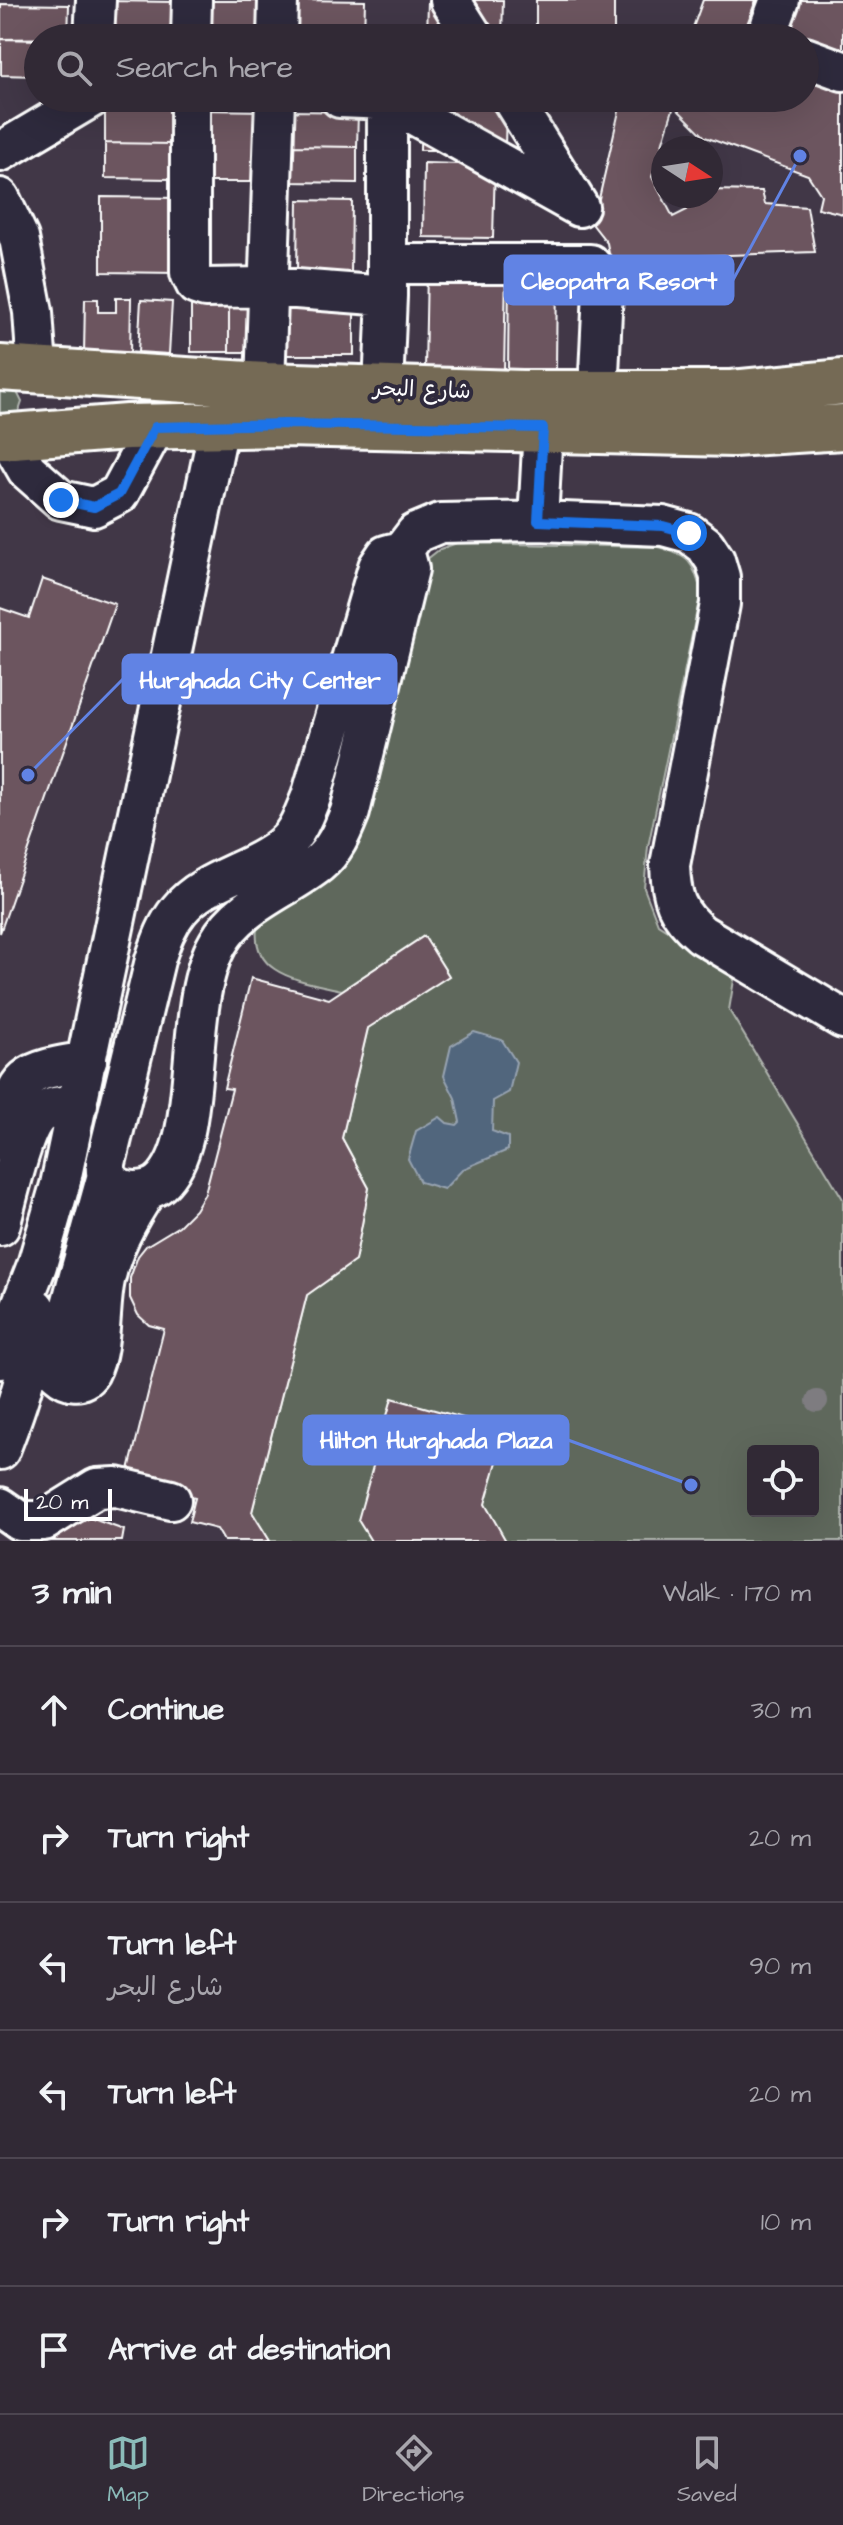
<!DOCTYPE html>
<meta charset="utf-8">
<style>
:root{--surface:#312935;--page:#3d3541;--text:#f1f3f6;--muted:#a8a6ad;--line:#4c4550;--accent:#8bbbb9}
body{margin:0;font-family:"Architects Daughter","Playpen Sans Arabic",sans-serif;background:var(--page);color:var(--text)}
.controls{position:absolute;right:24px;bottom:24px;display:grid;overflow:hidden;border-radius:8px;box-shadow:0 8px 32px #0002}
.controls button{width:72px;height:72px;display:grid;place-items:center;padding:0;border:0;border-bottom:2px solid var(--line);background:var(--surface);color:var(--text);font:40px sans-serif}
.compass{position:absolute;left:651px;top:136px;width:72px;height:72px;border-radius:50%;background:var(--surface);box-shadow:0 8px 32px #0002;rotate:102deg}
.scale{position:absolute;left:24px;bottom:20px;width:88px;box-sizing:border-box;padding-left:8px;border:4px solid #fff;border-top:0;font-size:22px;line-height:28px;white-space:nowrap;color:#fff;-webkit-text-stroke:6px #2f2a3d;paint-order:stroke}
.stop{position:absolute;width:24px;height:24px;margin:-18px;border:6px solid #1a73e8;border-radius:50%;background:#fff}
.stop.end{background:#1a73e8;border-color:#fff;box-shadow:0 2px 8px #0008}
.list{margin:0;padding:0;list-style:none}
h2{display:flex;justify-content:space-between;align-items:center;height:104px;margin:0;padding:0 32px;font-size:34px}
h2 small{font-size:26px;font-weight:400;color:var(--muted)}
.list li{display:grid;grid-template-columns:52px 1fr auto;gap:24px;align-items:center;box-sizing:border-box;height:128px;padding:0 32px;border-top:2px solid var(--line)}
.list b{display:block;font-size:30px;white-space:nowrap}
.list p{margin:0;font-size:26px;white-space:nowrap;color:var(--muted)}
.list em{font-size:26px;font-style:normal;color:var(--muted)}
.icon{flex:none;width:44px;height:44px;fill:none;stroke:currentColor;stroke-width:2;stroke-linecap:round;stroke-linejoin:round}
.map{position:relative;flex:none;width:843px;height:1541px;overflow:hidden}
.search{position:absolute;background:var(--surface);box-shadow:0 8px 32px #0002;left:24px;right:24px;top:24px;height:88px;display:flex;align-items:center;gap:20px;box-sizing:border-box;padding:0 28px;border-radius:44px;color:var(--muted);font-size:30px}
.sheet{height:872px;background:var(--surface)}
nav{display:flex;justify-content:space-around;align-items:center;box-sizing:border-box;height:112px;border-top:2px solid var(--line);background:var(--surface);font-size:22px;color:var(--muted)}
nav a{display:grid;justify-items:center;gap:4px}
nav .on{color:var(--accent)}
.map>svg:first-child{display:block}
.green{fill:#5f685c;stroke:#afb4ae;stroke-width:2;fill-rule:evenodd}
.water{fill:#51667d;stroke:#97a3b1;stroke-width:2}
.building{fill:#6c545e;stroke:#fff;stroke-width:2}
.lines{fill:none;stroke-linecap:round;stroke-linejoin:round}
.minor-casing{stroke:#fff;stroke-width:44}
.major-casing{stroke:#fff;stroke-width:50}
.minor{stroke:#2f2a3d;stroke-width:38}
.major{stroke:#756b55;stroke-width:44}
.tree{fill:#7e7c80}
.route{stroke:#1a73e8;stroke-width:10}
.labels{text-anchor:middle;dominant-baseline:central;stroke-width:8;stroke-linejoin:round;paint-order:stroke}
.street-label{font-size:22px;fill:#fff;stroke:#2f2a3d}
.leader{fill:none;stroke:#6183e4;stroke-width:3}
.callout-dot{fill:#6183e4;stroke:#2f2a3d;stroke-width:3}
.callout{fill:#6183e4;stroke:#6183e4;stroke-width:3}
.callout-label{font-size:24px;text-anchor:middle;font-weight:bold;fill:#fff}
</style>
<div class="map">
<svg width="843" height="1541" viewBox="0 0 843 1541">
<rect width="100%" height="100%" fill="#413747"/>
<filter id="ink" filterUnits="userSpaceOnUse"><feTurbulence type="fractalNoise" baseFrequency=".0125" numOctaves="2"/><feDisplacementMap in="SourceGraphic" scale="16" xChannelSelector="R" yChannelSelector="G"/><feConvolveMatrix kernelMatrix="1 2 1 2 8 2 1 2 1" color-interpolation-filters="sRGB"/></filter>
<g filter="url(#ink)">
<path class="green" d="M0 380 14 386 22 402 17 417 0 425Z
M457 543 658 547C690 556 692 561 701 591L648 847 644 888 658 924 735 974 729 1010 843 1199V1541H270L252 1512 307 1295 355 1261 369 1188 342 1138 368 1028 449 976 424 936 342 990C299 980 247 976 258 920L343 863 421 564 440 549ZM753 1451H813V1511H753Z"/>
<path class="water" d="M474 1032 502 1040 516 1062 509 1092 493 1101 492 1131 508 1137V1150L463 1169 444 1189 420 1182 408 1159 416 1131 440 1117 447 1123 457 1125 460 1122 455 1098 444 1076 451 1046Z"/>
<path class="building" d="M298 0 365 1 364 36H297Z
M428 0H503L502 38H427Z
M536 0H614V35H536Z
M703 0H756L742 38H704L691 33Z
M783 0H843V59L805 41V38H799L771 24Z
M108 1 175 2 174 38 108 37Z
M201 1H262V38H200Z
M1 4 69 5 68 38 1 39Z
M297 36H364V38H297Z
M1 39 38 40V76L1 75Z
M805 78 843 92V214L818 208 821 195 808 175 705 137 674 106 652 177 673 217 687 210 685 199H704V196H711V190L762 191 765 204 807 207 815 252 610 259 607 243 593 225 622 98H805Z
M421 98H506L505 150H420Z
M105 107 173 108 172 144 105 143Z
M198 110 264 111V182H197Z
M291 111 358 112 357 147 291 146Z
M105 143 172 144V179L105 178Z
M291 146 357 147V183L290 182Z
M424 163 495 165 493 238 423 237Z
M101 197 180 198 179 273 101 272Z
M298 200 352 201 351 273 297 272Z
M427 269 506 270 504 372 425 370Z
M509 269 557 270 556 369H508Z
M116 298H131L130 355 84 354 85 299H98V312H116Z
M141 300 172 302 169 354 138 352Z
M191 301 229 302V352H191Z
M263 301V352H229V302Z
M285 304H354V355H285Z
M42 579 115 604 0 933V608L29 618Z
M424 936 449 976 368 1028 342 1138 369 1188 355 1261 307 1295 252 1512 270 1541H224L217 1529 189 1522 195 1498 126 1482 164 1329 149 1325 138 1315 130 1298V1278L138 1256 146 1246 179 1226 195 1210 205 1193 232 1089 224 1088 251 978 329 999Z
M392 1398 506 1430 485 1504 506 1541H371L358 1520Z
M90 1518 124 1530 122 1541H39Z"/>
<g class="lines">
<defs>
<path id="minor" d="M450 0 474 38
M94 38 96 0
M191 38 192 0
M277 38 278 0
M775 38 771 24 780 0
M805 57 843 71
M190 98V273L196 285 205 288 270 287 387 296
M340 98 387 100
M0 152 91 98
M0 198 19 238 33 312 37 370
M387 264H590L599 274 603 291 598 394
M265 385 275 98
M383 388 387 296V100L579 207 511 98
M8 437 27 470 61 500 94 507 119 494 155 427
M538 521 543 428
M393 553 406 558 409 569 350 812C342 832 335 850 318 864 285 890 240 904 218 943 181 1007 207 1141 160 1183 147 1195 113 1194 107 1175 105 1171 106 1167 106 1163L155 960C161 942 166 926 179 910 207 875 263 871 292 836 301 824 305 811 311 797L378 567 386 555Z
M400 554 416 533 440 523 538 521 663 526 689 533 705 545 715 560 720 577V604L670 865C671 897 676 913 701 934L843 1019
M0 1142C19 1074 16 1073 87 1061
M107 1175 56 1359 58 1373C68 1382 82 1385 90 1372 103 1348 99 1307 105 1280 112 1247 128 1218 147 1190
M0 1226C7 1202 22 1126 41 1113 51 1105 66 1106 78 1104
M0 1359 37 1265 60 1185 219 426
M0 1450C18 1404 34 1358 35 1308
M0 1507 20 1521H44L97 1488 116 1487 171 1500"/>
<path id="major" d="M0 368 265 385 522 393H732L843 382
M0 437 127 427 285 424 733 434 843 427"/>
</defs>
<use href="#minor" class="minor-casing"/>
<use href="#major" class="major-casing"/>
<use href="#minor" class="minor"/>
<use href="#major" class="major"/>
</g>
<circle class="tree" cx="817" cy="1401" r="11"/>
</g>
<g class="lines" filter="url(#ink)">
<path class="route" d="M61 500 94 507 119 494 155 427 285 424 543 428 538 521 663 526 689 533"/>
</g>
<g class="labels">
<g class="street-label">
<text transform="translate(422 390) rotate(2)">شارع البحر</text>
</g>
</g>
<path class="leader" d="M800 156L733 280M28 775L123 679M691 1485L568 1440"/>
<g class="callout-dot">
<circle cx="800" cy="156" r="8"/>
<circle cx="28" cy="775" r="8"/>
<circle cx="691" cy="1485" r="8"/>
</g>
<g class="callout">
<rect x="505" y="256" width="228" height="48" rx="8"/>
<rect x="123" y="655" width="273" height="48" rx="8"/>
<rect x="304" y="1416" width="264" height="48" rx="8"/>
</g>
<g class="callout-label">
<text x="619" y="289">Cleopatra Resort</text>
<text x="260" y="688">Hurghada City Center</text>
<text x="436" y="1448">Hilton Hurghada Plaza</text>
</g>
</svg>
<div class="controls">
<button><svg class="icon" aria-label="locate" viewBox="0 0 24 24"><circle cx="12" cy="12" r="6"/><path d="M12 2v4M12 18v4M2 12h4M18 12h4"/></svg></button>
</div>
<svg class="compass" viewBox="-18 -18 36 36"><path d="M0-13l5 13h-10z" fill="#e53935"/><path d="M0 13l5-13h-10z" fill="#a8a6ad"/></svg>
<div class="scale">20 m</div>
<div class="stop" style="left:689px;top:533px"></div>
<div class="stop end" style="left:61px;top:500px"></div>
<div class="search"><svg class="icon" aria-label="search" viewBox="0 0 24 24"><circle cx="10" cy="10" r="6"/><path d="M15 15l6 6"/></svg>Search here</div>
</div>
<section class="sheet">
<h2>3 min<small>Walk · 170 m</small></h2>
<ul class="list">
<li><svg class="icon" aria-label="ahead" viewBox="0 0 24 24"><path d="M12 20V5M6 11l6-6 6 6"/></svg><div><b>Continue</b></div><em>30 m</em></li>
<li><svg class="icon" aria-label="right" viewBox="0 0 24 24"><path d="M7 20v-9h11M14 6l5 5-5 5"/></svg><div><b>Turn right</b></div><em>20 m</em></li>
<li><svg class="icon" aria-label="left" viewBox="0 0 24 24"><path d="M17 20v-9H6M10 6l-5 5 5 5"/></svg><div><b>Turn left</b><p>شارع البحر</p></div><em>90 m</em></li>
<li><svg class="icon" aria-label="left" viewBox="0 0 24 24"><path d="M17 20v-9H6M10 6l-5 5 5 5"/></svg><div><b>Turn left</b></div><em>20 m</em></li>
<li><svg class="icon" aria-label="right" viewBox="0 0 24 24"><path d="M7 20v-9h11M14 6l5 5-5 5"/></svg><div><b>Turn right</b></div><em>10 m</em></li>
<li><svg class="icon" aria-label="arrive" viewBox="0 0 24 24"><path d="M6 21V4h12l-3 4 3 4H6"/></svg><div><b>Arrive at destination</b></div></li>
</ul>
</section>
<nav>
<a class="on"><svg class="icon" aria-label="map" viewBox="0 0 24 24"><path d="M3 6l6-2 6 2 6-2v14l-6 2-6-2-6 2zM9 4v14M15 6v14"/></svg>Map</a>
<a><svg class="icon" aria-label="directions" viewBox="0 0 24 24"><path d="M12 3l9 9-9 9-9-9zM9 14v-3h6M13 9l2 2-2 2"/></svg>Directions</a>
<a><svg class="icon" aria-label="saved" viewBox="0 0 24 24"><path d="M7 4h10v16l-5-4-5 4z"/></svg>Saved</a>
</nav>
